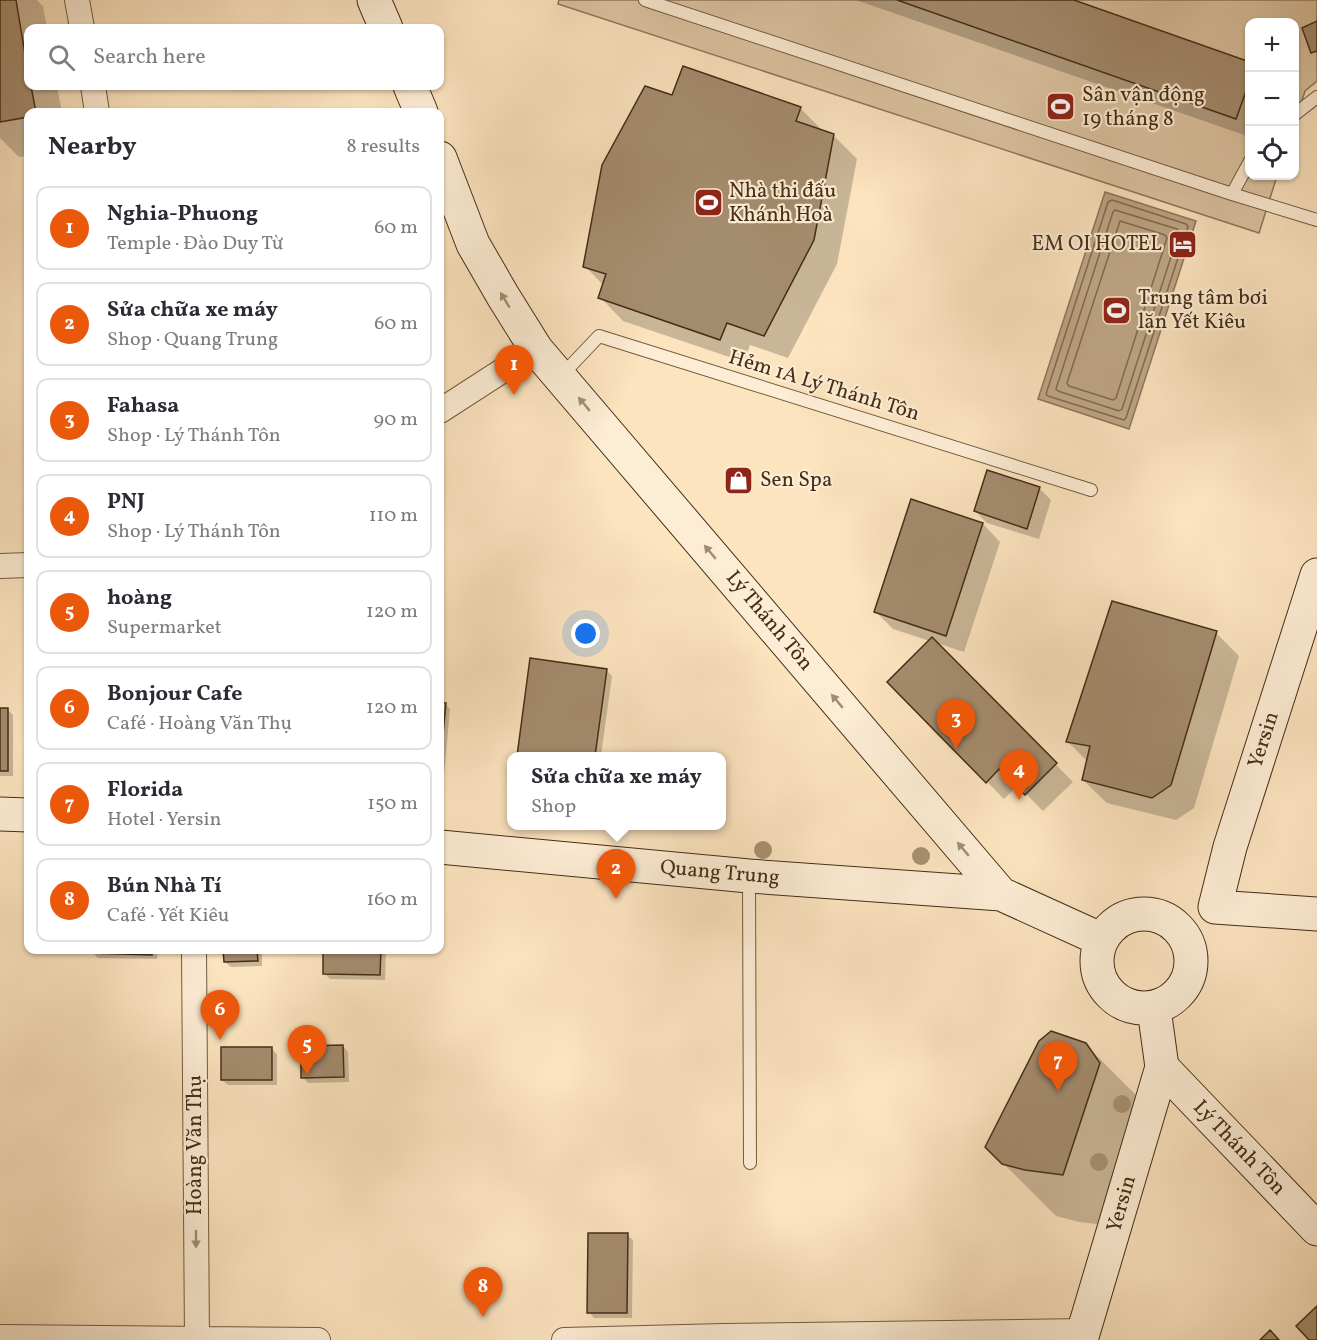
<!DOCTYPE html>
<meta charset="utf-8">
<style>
:root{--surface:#fff;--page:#f2f2f3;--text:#2b2b33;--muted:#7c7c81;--line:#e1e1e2;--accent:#ea580c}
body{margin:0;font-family:Vollkorn,serif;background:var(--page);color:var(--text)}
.controls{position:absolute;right:18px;top:18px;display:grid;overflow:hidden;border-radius:12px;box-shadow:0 2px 4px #0004}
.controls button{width:54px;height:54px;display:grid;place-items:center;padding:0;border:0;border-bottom:2px solid var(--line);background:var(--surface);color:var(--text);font:30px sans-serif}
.you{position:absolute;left:586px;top:634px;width:21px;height:21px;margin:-15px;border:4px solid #fff;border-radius:50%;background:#1a73e8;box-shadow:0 0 0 9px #1a73e833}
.badge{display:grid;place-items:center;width:39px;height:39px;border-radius:50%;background:var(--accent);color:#fff;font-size:20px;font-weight:700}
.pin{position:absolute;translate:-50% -50px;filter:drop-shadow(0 2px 3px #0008)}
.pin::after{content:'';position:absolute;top:32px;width:21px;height:18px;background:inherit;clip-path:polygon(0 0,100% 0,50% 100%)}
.popup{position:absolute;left:507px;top:752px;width:219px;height:78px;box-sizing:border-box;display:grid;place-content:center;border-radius:12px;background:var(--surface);filter:drop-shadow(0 2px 4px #0005);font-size:20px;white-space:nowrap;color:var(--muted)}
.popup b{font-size:22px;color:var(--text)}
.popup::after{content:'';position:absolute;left:50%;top:100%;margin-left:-12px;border:12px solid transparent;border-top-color:var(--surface)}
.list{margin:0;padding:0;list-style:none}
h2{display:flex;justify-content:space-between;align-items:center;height:78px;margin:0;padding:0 24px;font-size:26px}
h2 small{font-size:20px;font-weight:400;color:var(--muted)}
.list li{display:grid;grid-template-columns:39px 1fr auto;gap:18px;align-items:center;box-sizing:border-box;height:84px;margin:0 12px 12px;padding:0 12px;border:2px solid var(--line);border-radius:12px}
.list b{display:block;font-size:22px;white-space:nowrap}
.list p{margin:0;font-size:20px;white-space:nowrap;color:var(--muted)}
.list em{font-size:20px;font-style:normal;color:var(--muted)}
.icon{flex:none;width:33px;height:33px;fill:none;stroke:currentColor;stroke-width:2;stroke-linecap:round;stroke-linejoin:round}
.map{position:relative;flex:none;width:1317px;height:1340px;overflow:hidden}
.search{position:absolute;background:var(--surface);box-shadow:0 2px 4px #0004;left:24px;top:24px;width:420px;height:66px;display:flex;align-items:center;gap:15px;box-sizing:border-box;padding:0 21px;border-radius:12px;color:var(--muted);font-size:22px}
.panel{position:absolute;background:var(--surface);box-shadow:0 2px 4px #0004;left:24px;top:108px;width:420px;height:846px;border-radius:12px}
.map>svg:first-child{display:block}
.green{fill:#ddc5a2;stroke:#91795c;stroke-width:1.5}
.water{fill:#bea686;stroke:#8e7659;stroke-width:1.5}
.shadow{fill:#0003}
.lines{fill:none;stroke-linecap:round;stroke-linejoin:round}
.shore{stroke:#826a4e;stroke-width:1.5}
.building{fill:#a48c6e;stroke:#452d16;stroke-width:1.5}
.lane-casing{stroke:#735b40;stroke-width:14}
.street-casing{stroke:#735b40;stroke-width:26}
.secondary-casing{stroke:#452d16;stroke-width:35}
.lane{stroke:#fdedd5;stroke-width:12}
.street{stroke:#fdedd5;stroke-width:24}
.secondary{stroke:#fdedd5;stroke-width:33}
.tree{fill:#a89071}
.oneway{fill:#a18d76}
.labels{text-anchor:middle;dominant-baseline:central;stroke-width:4.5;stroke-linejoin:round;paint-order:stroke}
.poi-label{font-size:21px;fill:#452d16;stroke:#fdedd5;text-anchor:start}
.street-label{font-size:21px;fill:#452d16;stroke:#fdedd5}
</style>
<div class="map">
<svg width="1317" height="1340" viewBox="0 0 1317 1340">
<rect width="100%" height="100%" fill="#fce4bf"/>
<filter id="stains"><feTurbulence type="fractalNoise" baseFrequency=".00333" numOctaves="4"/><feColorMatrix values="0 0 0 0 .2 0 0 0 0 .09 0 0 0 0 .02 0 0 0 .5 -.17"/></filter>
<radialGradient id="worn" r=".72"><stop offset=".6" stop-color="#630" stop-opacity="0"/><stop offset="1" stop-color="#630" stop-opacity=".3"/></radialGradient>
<path class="green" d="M559 0H1317V81L1305 91 1295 122 1294 22H1250V176H1277L1259 233 558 4Z"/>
<path class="water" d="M1105 192 1196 221 1129 429 1038 399Z"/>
<path class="shadow" d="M0 0H37L43 6 47 28H28V86H57L62 112H28V156L19 157 0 138Z
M856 0H1069L1250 63V137Z
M673 97 800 108 824 132 833 135 857 159 837 264 788 358 750 345 744 362 623 321 600 297 604 286 585 266Z
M988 472 1040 489 1051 500 1039 539 987 523 975 511Z
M912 501 983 524 1000 542 964 652 937 643 1073 782 1043 811 1018 786 1004 799 889 682 930 641 893 629 876 612Z
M1216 633 1239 656 1194 808 1176 820 1107 803 1083 780 1088 762 1067 741Z
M532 660 606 670 612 676 601 756H518Z
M440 703 445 704 450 709 443 787H440Z
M0 709H7L13 715V776H0Z
M92 950H158L157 959 98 958 92 952Z
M225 950H262V966L231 967 225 962Z
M285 950H314V952L289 953Z
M325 950H386L385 980 330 979 324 973Z
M1085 1044 1138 1097 1115 1226 1079 1222 1056 1216 987 1147Z
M343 1046 348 1052 349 1082 308 1083 303 1077Z
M271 1048 277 1054V1085H228L222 1080Z
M627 1235 633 1240 632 1318H594L589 1312Z"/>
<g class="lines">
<path class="shore" d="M1112 200 1186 224 1188 227 1126 418 1124 420 1048 396 1046 394 1108 202Z
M1115 210 1177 229 1179 232 1122 409 1119 411 1058 391 1056 389 1113 212Z
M1120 221 1165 235 1167 238 1116 398 1113 400 1069 386 1067 383Z"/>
</g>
<path class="building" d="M0 0H16L28 72V86H31L36 112H28V117L0 122Z
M897 0H1074L1250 62V80L1236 119Z
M1317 21V51L1311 53 1302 28Z
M683 66 801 107 796 121 834 134 814 240 764 336 727 323 720 340 598 298 606 274 583 267 602 165 645 86 672 95Z
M987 470 1040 487 1027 529 974 511Z
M911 499 983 523 946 636 874 612Z
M1112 601 1217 631 1171 785 1152 798 1082 780 1090 746 1066 742Z
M932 637 1057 763 1025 795 999 769 986 783 887 682Z
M530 658 607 669 595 756H517Z
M440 702 446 703 440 766Z
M0 708H8V771H0Z
M91 950H153L152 955 91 953Z
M223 950H257L258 961 224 962Z
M323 950H381L380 975 323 974Z
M1051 1031 1086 1043 1100 1063 1063 1175 1025 1170 1002 1164 985 1147 1039 1041Z
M343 1045 344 1077 301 1078V1046Z
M221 1047H272V1080H221Z
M588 1233H628L627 1313H587Z
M1317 1306V1340H1309L1296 1326Z
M1270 1330 1279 1340H1260Z"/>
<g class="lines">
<defs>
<path id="lane" d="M645 0 1232 194 1317 220
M1294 115 1317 97
M1232 194 1250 161
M561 376 599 336 1091 490
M749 877 750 1163"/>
<path id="street" d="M77 0 82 28
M93 86 97 112
M440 411 536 349
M0 566 28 565
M194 950 197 1340
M0 1337 318 1340
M564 1340 724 1336 1084 1331"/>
<path id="secondary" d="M374 0 386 28
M410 86 421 112
M440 158 473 244 503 296 536 349 1001 894
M0 814 28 815
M440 847 749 876 1001 894 1100 939
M1215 907 1230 847 1317 575
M1215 907 1317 914
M1097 961a47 47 0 1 1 94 0a47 47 0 1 1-94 0Z
M1162 1067 1317 1229
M1081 1340 1162 1067 1154 1009"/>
</defs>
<use href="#lane" class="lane-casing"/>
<use href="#street" class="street-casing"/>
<use href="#secondary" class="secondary-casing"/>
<use href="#lane" class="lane"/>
<use href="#street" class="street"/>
<use href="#secondary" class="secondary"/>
</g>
<g class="tree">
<circle cx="763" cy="850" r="9"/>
<circle cx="921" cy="856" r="9"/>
<circle cx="1122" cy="1104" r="9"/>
<circle cx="1099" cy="1162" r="9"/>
</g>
<defs><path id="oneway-solid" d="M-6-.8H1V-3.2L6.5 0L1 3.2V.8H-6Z" transform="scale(1.5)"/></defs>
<g class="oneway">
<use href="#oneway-solid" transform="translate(505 300) rotate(-121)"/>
<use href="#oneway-solid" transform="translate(584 404) rotate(-130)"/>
<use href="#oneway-solid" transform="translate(710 552) rotate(-130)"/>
<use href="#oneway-solid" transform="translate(837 701) rotate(-130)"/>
<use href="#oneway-solid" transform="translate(963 849) rotate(-130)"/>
<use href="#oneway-solid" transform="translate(196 1239) rotate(90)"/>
</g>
<defs>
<symbol id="stadium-square" viewBox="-11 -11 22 22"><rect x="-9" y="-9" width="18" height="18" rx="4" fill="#8f2418" stroke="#fdedd5"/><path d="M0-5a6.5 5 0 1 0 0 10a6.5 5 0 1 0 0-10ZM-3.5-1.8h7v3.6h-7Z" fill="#fff"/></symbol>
<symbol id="hotel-square" viewBox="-11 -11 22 22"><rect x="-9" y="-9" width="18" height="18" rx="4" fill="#8f2418" stroke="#fdedd5"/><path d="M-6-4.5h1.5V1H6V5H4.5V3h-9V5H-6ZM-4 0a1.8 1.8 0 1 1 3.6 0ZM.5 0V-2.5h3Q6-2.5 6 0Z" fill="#fff"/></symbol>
<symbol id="shop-square" viewBox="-11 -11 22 22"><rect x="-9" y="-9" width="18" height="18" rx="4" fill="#8f2418" stroke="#fdedd5"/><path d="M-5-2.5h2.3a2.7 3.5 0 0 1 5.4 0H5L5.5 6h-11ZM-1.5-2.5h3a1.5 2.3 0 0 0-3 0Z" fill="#fff"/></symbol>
</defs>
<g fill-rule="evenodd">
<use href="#stadium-square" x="1044" y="90" width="33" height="33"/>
<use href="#stadium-square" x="692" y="186" width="33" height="33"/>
<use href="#hotel-square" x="1166" y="228" width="33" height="33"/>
<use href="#stadium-square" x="1100" y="294" width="33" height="33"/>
<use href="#shop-square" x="722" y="464" width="33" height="33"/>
</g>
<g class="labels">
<g class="poi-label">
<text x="1082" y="95">Sân vận động<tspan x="1082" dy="24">19 tháng 8</tspan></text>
<text x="729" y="191">Nhà thi đấu<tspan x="729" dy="24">Khánh Hoà</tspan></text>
<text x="1162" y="244" text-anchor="end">EM OI HOTEL</text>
<text x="1138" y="298">Trung tâm bơi<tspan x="1138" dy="24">lặn Yết Kiêu</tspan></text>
<text x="760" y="480">Sen Spa</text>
</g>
<g class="street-label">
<text transform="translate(824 386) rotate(17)">Hẻm 1A Lý Thánh Tôn</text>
<text transform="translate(769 621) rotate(50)">Lý Thánh Tôn</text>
<text transform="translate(1264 740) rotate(-72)">Yersin</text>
<text transform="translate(720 873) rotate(5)">Quang Trung</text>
<text transform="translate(195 1145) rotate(-90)">Hoàng Văn Thụ</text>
<text transform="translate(1239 1148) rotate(46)">Lý Thánh Tôn</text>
<text transform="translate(1122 1204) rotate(-74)">Yersin</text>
</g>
</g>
<rect width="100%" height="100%" filter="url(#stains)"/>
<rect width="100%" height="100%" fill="url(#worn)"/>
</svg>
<div class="controls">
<button>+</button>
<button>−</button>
<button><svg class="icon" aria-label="locate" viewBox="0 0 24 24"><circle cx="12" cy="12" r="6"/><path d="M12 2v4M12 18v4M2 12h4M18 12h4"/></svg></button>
</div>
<div class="you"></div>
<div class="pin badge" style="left:514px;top:395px">1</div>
<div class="pin badge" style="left:616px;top:899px">2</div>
<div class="popup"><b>Sửa chữa xe máy</b>Shop</div>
<div class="pin badge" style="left:956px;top:749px">3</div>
<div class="pin badge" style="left:1019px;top:800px">4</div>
<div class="pin badge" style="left:307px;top:1075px">5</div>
<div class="pin badge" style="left:220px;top:1040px">6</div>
<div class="pin badge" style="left:1058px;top:1091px">7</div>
<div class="pin badge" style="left:483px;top:1317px">8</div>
<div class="search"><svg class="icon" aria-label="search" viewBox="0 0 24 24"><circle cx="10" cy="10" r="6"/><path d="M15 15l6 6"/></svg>Search here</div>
<section class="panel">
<h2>Nearby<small>8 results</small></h2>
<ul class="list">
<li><span class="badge">1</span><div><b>Nghia-Phuong</b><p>Temple · Đào Duy Từ</p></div><em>60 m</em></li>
<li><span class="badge">2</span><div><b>Sửa chữa xe máy</b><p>Shop · Quang Trung</p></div><em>60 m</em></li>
<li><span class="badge">3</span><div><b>Fahasa</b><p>Shop · Lý Thánh Tôn</p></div><em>90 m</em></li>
<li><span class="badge">4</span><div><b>PNJ</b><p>Shop · Lý Thánh Tôn</p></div><em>110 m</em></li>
<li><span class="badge">5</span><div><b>hoàng</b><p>Supermarket</p></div><em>120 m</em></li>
<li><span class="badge">6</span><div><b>Bonjour Cafe</b><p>Café · Hoàng Văn Thụ</p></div><em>120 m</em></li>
<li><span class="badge">7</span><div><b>Florida</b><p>Hotel · Yersin</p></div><em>150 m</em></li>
<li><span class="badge">8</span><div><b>Bún Nhà Tí</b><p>Café · Yết Kiêu</p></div><em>160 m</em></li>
</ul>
</section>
</div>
